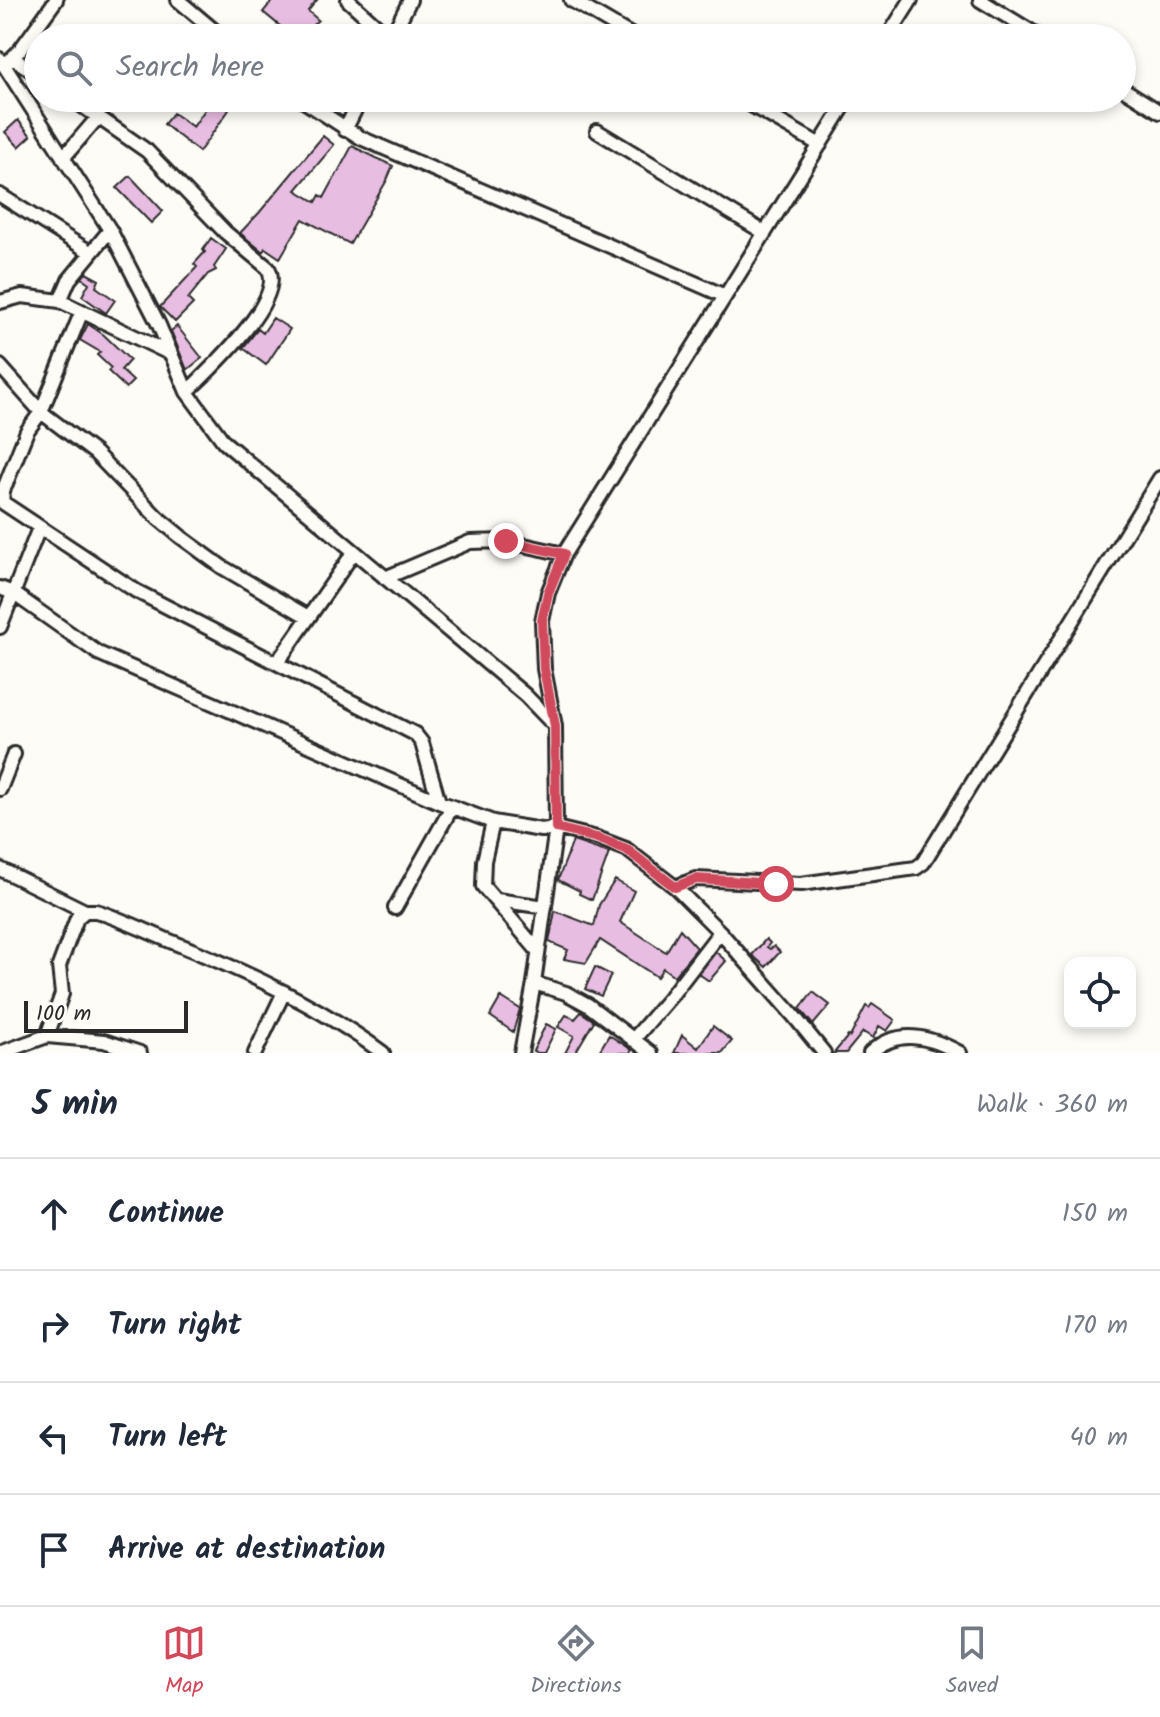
<!DOCTYPE html>
<meta charset="utf-8">
<style>
:root{--surface:#fff;--page:#f2f2f3;--text:#1f2937;--muted:#747a83;--line:#e0e1e3;--accent:#d1495b}
body{margin:0;font-family:Kalam,sans-serif;background:var(--page);color:var(--text)}
.controls{position:absolute;right:24px;bottom:24px;display:grid;overflow:hidden;border-radius:16px;box-shadow:0 4px 12px #0003}
.controls button{width:72px;height:72px;display:grid;place-items:center;padding:0;border:0;border-bottom:2px solid var(--line);background:var(--surface);color:var(--text);font:40px sans-serif}
.scale{position:absolute;left:24px;bottom:20px;width:164px;box-sizing:border-box;padding-left:8px;border:4px solid #2b2b2b;border-top:0;font-size:22px;line-height:28px;white-space:nowrap;color:#2b2b2b;-webkit-text-stroke:6px #fdfcf7;paint-order:stroke}
.stop{position:absolute;width:24px;height:24px;margin:-18px;border:6px solid #d1495b;border-radius:50%;background:#fff}
.stop.end{background:#d1495b;border-color:#fff;box-shadow:0 2px 8px #0008}
.list{margin:0;padding:0;list-style:none}
h2{display:flex;justify-content:space-between;align-items:center;height:104px;margin:0;padding:0 32px;font-size:34px}
h2 small{font-size:26px;font-weight:400;color:var(--muted)}
.list li{display:grid;grid-template-columns:52px 1fr auto;gap:24px;align-items:center;box-sizing:border-box;height:112px;padding:0 32px;border-top:2px solid var(--line)}
.list b{display:block;font-size:30px;white-space:nowrap}
.list em{font-size:26px;font-style:normal;color:var(--muted)}
.icon{flex:none;width:44px;height:44px;fill:none;stroke:currentColor;stroke-width:2;stroke-linecap:round;stroke-linejoin:round}
.map{position:relative;flex:none;width:1160px;height:1053px;overflow:hidden}
.search{position:absolute;background:var(--surface);box-shadow:0 4px 12px #0003;left:24px;right:24px;top:24px;height:88px;display:flex;align-items:center;gap:20px;box-sizing:border-box;padding:0 28px;border-radius:44px;color:var(--muted);font-size:30px}
.sheet{height:552px;background:var(--surface)}
nav{display:flex;justify-content:space-around;align-items:center;box-sizing:border-box;height:112px;border-top:2px solid var(--line);background:var(--surface);font-size:22px;color:var(--muted)}
nav a{display:grid;justify-items:center;gap:4px}
nav .on{color:var(--accent)}
.map>svg:first-child{display:block}
.building{fill:#e8bde2;stroke:#2b2b2b;stroke-width:2}
.lines{fill:none;stroke-linecap:round;stroke-linejoin:round}
.minor-casing{stroke:#2b2b2b;stroke-width:18}
.minor{stroke:#fdfcf7;stroke-width:12}
.route{stroke:#d1495b;stroke-width:10}
</style>
<div class="map">
<svg width="1160" height="1053" viewBox="0 0 1160 1053">
<rect width="100%" height="100%" fill="#fdfcf7"/>
<filter id="ink" filterUnits="userSpaceOnUse"><feTurbulence type="fractalNoise" baseFrequency=".0125" numOctaves="2"/><feDisplacementMap in="SourceGraphic" scale="16" xChannelSelector="R" yChannelSelector="G"/><feConvolveMatrix kernelMatrix="1 2 1 2 8 2 1 2 1" color-interpolation-filters="sRGB"/></filter>
<g filter="url(#ink)">
<path class="building" d="M273 0H317L308 11 318 20 299 38H272L281 27 263 12Z
M213 98 229 110 199 152 164 124 173 113 193 127Z
M18 120 31 136 19 147 5 132Z
M323 136 334 145 296 190 316 202 320 195 324 198 352 146 393 166 387 180 350 244 303 219 280 258 265 248 263 252 240 233 259 213Z
M130 176 163 211 151 223 117 188Z
M211 238 226 249 214 267 216 270 208 274 188 299 193 304 175 322 160 307 197 267 194 264 205 252 203 250Z
M86 273 99 280 96 287 115 300 106 313 82 296 89 283 82 278Z
M273 318 290 329 266 365 243 348 258 329 263 333Z
M88 324 104 335 130 360 121 370 133 381 126 388 108 371 111 368 97 355 100 352 80 340Z
M177 326 202 358 187 370 171 331Z
M573 841 609 853 592 900 579 894 580 891 558 880Z
M615 880 634 891 620 922 666 952 680 929 697 948 674 976 663 968 657 977 600 940 586 963 564 959 568 950 549 942 555 911 594 926 599 905Z
M766 939 770 943 767 947 770 949 774 946 780 952 766 967 752 955Z
M716 952 726 961 709 981 699 974Z
M595 967 611 975 601 996 585 989Z
M813 992 830 1005 813 1025 800 1009Z
M501 997 520 1009 513 1032 490 1016Z
M872 1004 895 1020 887 1031 879 1026 873 1038 863 1032 846 1053H834L848 1036 850 1037 866 1006 869 1008Z
M581 1012 594 1021 575 1053H565L574 1036 558 1027 566 1015 575 1019Z
M546 1024 556 1029 544 1053H538L533 1051Z
M713 1026 732 1041 722 1053H674L682 1035 698 1048Z
M609 1035 632 1050 630 1053H598Z"/>
<g class="lines">
<defs>
<path id="minor" d="M178 0 223 38
M348 0 390 38
M571 0 636 38
M980 0 1042 38
M391 38 410 0
M887 38 911 0
M13 58 38 75
M0 59 110 230 159 325 187 392 224 442 525 695 554 725
M4 66 20 50 56 0
M1122 88 1160 112
M71 98 147 151 225 232 268 268C287 299 208 371 187 392
M299 98 361 138 725 296
M739 98 820 145
M345 130 361 98
M597 131 765 233
M63 158 99 116
M0 195 90 252
M60 301 69 280 110 230
M0 302 22 296 60 301 169 353
M82 311 41 412 27 431 3 491 2 502 136 591 415 734 422 743 439 802
M0 366 41 412 95 453 158 518 181 537 222 567 308 617
M385 578 470 542 506 541 564 554
M0 588 13 593 98 653 439 802 493 822 541 830 556 828 597 838 626 849 675 887 720 932 793 1015 824 1053
M0 627 39 528
M277 663 354 552
M0 789 14 754
M493 822 484 861 483 886 538 951
M0 869 85 911
M675 887 696 879 801 884 916 868 923 863 1160 478
M497 900 545 907
M395 908 452 807
M534 983 566 993 588 1005 651 1053
M47 1036 62 994 59 966 77 918 85 911H96C121 919 146 931 170 941 245 971 318 1005 383 1053
M633 1040 670 997 720 932
M0 1053 47 1036 104 1041 140 1053
M255 1053 284 992
M521 1053 534 983 556 828 555 726 544 669 542 621 548 593 564 554 849 98
M870 1053C898 1028 929 1036 960 1053"/>
</defs>
<use href="#minor" class="minor-casing"/>
<use href="#minor" class="minor"/>
</g>
</g>
<g class="lines" filter="url(#ink)">
<path class="route" d="M506 541 564 554 548 593 542 621 544 669 555 726 556 828 597 838 626 849 675 887 696 879 776 884"/>
</g>
</svg>
<div class="controls">
<button><svg class="icon" aria-label="locate" viewBox="0 0 24 24"><circle cx="12" cy="12" r="6"/><path d="M12 2v4M12 18v4M2 12h4M18 12h4"/></svg></button>
</div>
<div class="scale">100 m</div>
<div class="stop" style="left:776px;top:884px"></div>
<div class="stop end" style="left:506px;top:541px"></div>
<div class="search"><svg class="icon" aria-label="search" viewBox="0 0 24 24"><circle cx="10" cy="10" r="6"/><path d="M15 15l6 6"/></svg>Search here</div>
</div>
<section class="sheet">
<h2>5 min<small>Walk · 360 m</small></h2>
<ul class="list">
<li><svg class="icon" aria-label="ahead" viewBox="0 0 24 24"><path d="M12 20V5M6 11l6-6 6 6"/></svg><div><b>Continue</b></div><em>150 m</em></li>
<li><svg class="icon" aria-label="right" viewBox="0 0 24 24"><path d="M7 20v-9h11M14 6l5 5-5 5"/></svg><div><b>Turn right</b></div><em>170 m</em></li>
<li><svg class="icon" aria-label="left" viewBox="0 0 24 24"><path d="M17 20v-9H6M10 6l-5 5 5 5"/></svg><div><b>Turn left</b></div><em>40 m</em></li>
<li><svg class="icon" aria-label="arrive" viewBox="0 0 24 24"><path d="M6 21V4h12l-3 4 3 4H6"/></svg><div><b>Arrive at destination</b></div></li>
</ul>
</section>
<nav>
<a class="on"><svg class="icon" aria-label="map" viewBox="0 0 24 24"><path d="M3 6l6-2 6 2 6-2v14l-6 2-6-2-6 2zM9 4v14M15 6v14"/></svg>Map</a>
<a><svg class="icon" aria-label="directions" viewBox="0 0 24 24"><path d="M12 3l9 9-9 9-9-9zM9 14v-3h6M13 9l2 2-2 2"/></svg>Directions</a>
<a><svg class="icon" aria-label="saved" viewBox="0 0 24 24"><path d="M7 4h10v16l-5-4-5 4z"/></svg>Saved</a>
</nav>
